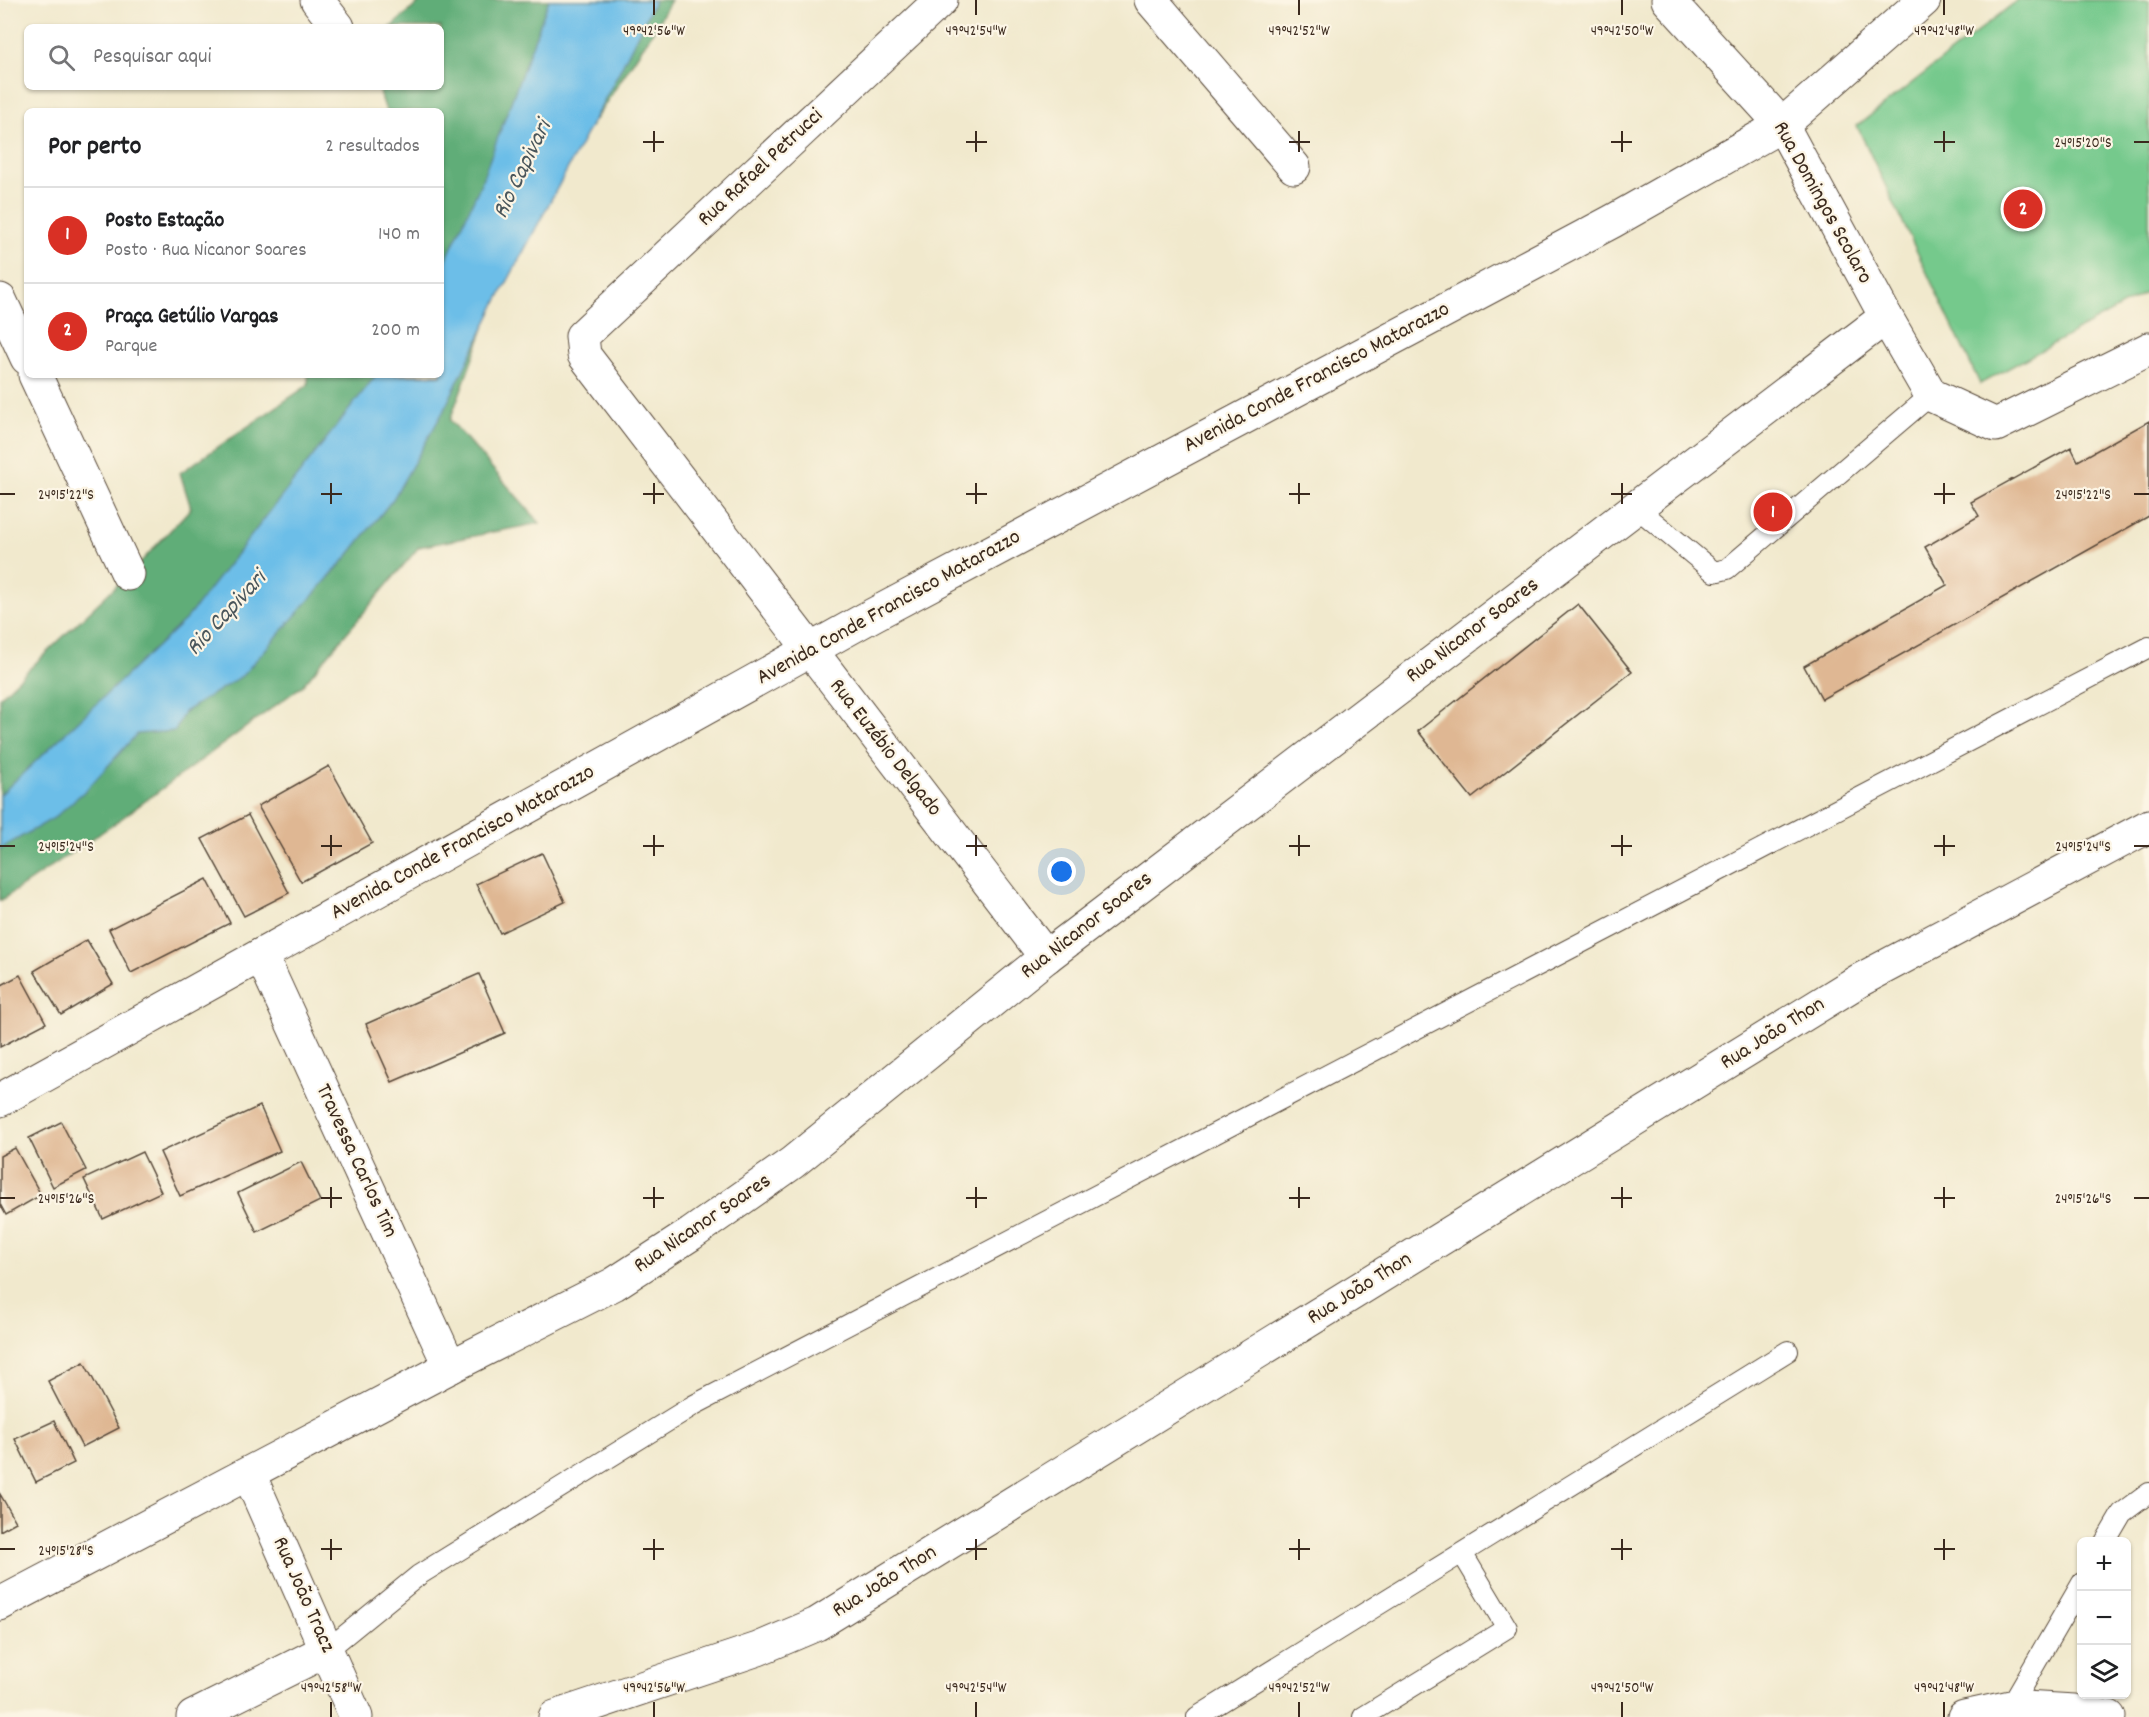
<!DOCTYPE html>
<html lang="pt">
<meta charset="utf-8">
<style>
:root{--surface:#fff;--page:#f6f6f6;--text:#202124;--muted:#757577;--line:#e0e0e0;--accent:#d93025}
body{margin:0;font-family:Dekko,sans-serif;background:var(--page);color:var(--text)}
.controls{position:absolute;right:18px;bottom:18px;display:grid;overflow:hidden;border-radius:9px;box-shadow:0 2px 4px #0004}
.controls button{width:54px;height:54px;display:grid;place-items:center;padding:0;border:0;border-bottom:2px solid var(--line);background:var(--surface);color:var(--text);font:30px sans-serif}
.you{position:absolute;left:1062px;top:872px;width:21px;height:21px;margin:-15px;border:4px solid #fff;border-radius:50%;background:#1a73e8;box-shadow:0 0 0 9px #1a73e833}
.badge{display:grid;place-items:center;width:39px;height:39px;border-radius:50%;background:var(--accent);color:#fff;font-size:20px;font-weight:700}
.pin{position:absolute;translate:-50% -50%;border:3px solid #fff;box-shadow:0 2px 6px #0006}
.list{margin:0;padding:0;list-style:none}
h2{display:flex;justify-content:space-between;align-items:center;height:78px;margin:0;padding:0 24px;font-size:26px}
h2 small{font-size:20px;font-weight:400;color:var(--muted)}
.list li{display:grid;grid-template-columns:39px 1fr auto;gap:18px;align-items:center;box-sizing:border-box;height:96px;padding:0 24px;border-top:2px solid var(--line)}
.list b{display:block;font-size:22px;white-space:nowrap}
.list p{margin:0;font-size:20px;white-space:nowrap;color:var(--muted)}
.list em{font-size:20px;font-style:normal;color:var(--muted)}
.icon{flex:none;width:33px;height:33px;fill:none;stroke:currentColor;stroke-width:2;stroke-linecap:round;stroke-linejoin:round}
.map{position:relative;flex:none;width:2149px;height:1717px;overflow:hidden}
.search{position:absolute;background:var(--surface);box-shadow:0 2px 4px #0004;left:24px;top:24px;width:420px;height:66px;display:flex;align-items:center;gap:15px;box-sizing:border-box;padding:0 21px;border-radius:9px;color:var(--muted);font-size:22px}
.panel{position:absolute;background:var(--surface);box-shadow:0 2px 4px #0004;left:24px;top:108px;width:420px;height:270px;border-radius:9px}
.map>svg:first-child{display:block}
.green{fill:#75c98c;stroke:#587a55;stroke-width:1.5}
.forest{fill:#60ad78;stroke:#4e6c4b;stroke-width:1.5}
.water{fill:#6cbee8;stroke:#547483;stroke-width:1.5}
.building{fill:#dfb793}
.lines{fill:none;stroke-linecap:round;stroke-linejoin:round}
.lane-casing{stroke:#564738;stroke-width:22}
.street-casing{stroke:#564738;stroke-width:35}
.secondary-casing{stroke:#564738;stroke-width:35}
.lane{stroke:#fff;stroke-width:20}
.street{stroke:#fff;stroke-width:33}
.secondary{stroke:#fff;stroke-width:33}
.ticks{fill:none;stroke:#3b2a1e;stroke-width:2}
.labels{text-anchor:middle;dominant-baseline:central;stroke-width:4.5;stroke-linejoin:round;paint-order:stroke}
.street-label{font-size:22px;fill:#3b2a1e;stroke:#fcf5e5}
.water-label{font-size:24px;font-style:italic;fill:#4a565b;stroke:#fcf5e5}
.ticks-label{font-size:15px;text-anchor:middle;fill:#3b2a1e;stroke:#fcf5e5;stroke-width:4.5;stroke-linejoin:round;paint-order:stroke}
</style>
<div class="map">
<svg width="2149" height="1717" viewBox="0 0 2149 1717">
<rect width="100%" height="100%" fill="#fcf5e5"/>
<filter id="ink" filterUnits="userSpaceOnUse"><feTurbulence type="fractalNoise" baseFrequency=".0167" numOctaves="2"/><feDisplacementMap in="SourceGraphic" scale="12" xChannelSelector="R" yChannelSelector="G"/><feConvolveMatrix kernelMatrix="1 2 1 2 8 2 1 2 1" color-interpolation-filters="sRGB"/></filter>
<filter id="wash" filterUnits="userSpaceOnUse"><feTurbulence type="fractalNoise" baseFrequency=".008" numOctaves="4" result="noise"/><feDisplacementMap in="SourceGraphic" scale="24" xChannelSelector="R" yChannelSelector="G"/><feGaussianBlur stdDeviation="1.35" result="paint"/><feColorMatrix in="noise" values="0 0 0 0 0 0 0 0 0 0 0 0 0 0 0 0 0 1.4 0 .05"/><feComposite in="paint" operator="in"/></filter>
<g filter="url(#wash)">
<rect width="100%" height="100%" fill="#f1e9cd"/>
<path class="green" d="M2018 0H2149V291L1980 384 1857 126Z"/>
<path class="forest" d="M422 0H671L652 33 518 236 450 420 540 523 419 547 302 686 114 824 0 901V697L138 565 191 508 180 473 308 385V375H441V111H386L378 87H441V27H391Z"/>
<path class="water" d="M549 0H655L616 78 496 303 443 412 393 499 347 557 242 676 184 712 175 731 137 734 87 789 54 818 0 849V795L187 618 376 375H441V271L479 188Z"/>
<g id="blocks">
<path class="building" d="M2149 421V516L1822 699 1804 666 1947 585 1925 547 1979 516 1971 502 2071 447 2078 461Z
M1578 604 1632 672 1472 798 1418 731Z
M329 766 372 843 301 882 258 806Z
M248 815 289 893 244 916 202 839Z
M542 853 565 902 500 933 476 884Z
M207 879 230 923 131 973 109 929Z
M87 940 113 984 61 1015 34 971Z
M479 974 505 1033 392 1082 366 1024Z
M20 975 46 1023 0 1047V986Z
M260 1106 280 1151 180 1196 160 1152Z
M61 1122 86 1170 53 1187 29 1138Z
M15 1148 41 1195 6 1215 0 1204V1156Z
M142 1152 161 1192 103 1219 84 1179Z
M301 1162 320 1201 257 1232 238 1193Z
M84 1362 119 1428 82 1447 48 1381Z
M54 1421 74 1463 36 1482 15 1439Z
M0 1494 16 1522 0 1531Z"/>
</g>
</g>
<g filter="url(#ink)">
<use href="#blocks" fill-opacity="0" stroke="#564738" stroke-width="1.5"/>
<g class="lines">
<defs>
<path id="lane" d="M1636 507 1714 572 1727 569 1931 395
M2105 1542 2122 1513 2149 1493
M327 1650 419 1575 694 1405 2149 647
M2010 1707 2082 1583
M1197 1717 1788 1351
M1363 1717 1507 1628 1462 1553"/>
<path id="street" d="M317 0 338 27
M941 0 582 336 584 355 1046 957
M1151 0 1294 167
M0 300 27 358
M1886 317 1782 125 1924 0
M35 375 128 574
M261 955 450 1367
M249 1474 356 1717
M193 1717 327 1650
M555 1717 758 1649 817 1624 1860 980 2149 826
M1964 1717 2010 1707 2074 1711 2109 1717"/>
<path id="secondary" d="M0 1100 873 615 1613 221 1782 125 1668 0
M0 1604 450 1367 614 1284 691 1234 792 1163 1046 957 1886 317 1931 395 1996 425 2149 349"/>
</defs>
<use href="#lane" class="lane-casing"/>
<use href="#street" class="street-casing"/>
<use href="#secondary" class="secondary-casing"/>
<use href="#lane" class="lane"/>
<use href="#street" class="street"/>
<use href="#secondary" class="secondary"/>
</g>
</g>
<path class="ticks" d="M654 0V15M976 0V15M1299 0V15M1622 0V15M1944 0V15M654 131V152M976 131V152M1299 131V152M1622 131V152M1944 131V152M643 142H664M966 142H987M1289 142H1310M1611 142H1632M1934 142H1955M2134 142H2149M331 483V504M654 483V504M976 483V504M1299 483V504M1622 483V504M1944 483V504M0 494H15M321 494H342M643 494H664M966 494H987M1289 494H1310M1611 494H1632M1934 494H1955M2134 494H2149M331 835V856M654 835V856M976 835V856M1299 835V856M1622 835V856M1944 835V856M0 846H15M321 846H342M643 846H664M966 846H987M1289 846H1310M1611 846H1632M1934 846H1955M2134 846H2149M331 1187V1208M654 1187V1208M976 1187V1208M1299 1187V1208M1622 1187V1208M1944 1187V1208M0 1198H15M321 1198H342M643 1198H664M966 1198H987M1289 1198H1310M1611 1198H1632M1934 1198H1955M2134 1198H2149M331 1539V1560M654 1539V1560M976 1539V1560M1299 1539V1560M1622 1539V1560M1944 1539V1560M0 1549H15M321 1549H342M643 1549H664M966 1549H987M1289 1549H1310M1611 1549H1632M1934 1549H1955M331 1702V1717M654 1702V1717M976 1702V1717M1299 1702V1717M1622 1702V1717M1944 1702V1717"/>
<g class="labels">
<g class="street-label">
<text transform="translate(761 168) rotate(-43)">Rua Rafael Petrucci</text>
<text transform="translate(1822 203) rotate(61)">Rua Domingos Scolaro</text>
<text transform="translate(1317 378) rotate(-28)">Avenida Conde Francisco Matarazzo</text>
<text transform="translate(889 608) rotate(-29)">Avenida Conde Francisco Matarazzo</text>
<text transform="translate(1473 631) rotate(-37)">Rua Nicanor Soares</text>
<text transform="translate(885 748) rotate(52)">Rua Euzébio Delgado</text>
<text transform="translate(463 843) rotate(-29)">Avenida Conde Francisco Matarazzo</text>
<text transform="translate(1087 926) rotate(-38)">Rua Nicanor Soares</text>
<text transform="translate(1773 1034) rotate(-32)">Rua João Thon</text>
<text transform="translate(356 1161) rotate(65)">Travessa Carlos Tim</text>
<text transform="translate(703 1224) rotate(-34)">Rua Nicanor Soares</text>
<text transform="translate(1360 1289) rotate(-32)">Rua João Thon</text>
<text transform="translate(885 1582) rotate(-32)">Rua João Thon</text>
<text transform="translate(303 1595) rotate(66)">Rua João Tracz</text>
</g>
<g class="water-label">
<text transform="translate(523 170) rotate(-64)">Rio Capivari</text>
<text transform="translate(227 614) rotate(-47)">Rio Capivari</text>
</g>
</g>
<g class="ticks-label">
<text x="654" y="35">49°42'56"W</text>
<text x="976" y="35">49°42'54"W</text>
<text x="1299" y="35">49°42'52"W</text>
<text x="1622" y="35">49°42'50"W</text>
<text x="1944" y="35">49°42'48"W</text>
<text x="2083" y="147">24°15'20"S</text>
<text x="66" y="499">24°15'22"S</text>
<text x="2083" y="499">24°15'22"S</text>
<text x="66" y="851">24°15'24"S</text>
<text x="2083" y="851">24°15'24"S</text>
<text x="66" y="1203">24°15'26"S</text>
<text x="2083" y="1203">24°15'26"S</text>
<text x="66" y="1555">24°15'28"S</text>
<text x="331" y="1692">49°42'58"W</text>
<text x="654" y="1692">49°42'56"W</text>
<text x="976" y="1692">49°42'54"W</text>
<text x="1299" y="1692">49°42'52"W</text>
<text x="1622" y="1692">49°42'50"W</text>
<text x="1944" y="1692">49°42'48"W</text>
</g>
</svg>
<div class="controls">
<button>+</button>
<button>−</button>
<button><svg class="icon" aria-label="layers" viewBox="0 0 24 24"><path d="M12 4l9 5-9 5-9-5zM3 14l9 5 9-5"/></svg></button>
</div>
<div class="you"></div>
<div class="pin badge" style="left:1773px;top:512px">1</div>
<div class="pin badge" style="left:2023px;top:209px">2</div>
<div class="search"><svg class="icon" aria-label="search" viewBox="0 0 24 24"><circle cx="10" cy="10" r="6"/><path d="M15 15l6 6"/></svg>Pesquisar aqui</div>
<section class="panel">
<h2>Por perto<small>2 resultados</small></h2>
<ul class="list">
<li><span class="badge">1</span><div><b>Posto Estação</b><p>Posto · Rua Nicanor Soares</p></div><em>140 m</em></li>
<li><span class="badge">2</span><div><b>Praça Getúlio Vargas</b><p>Parque</p></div><em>200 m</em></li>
</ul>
</section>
</div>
